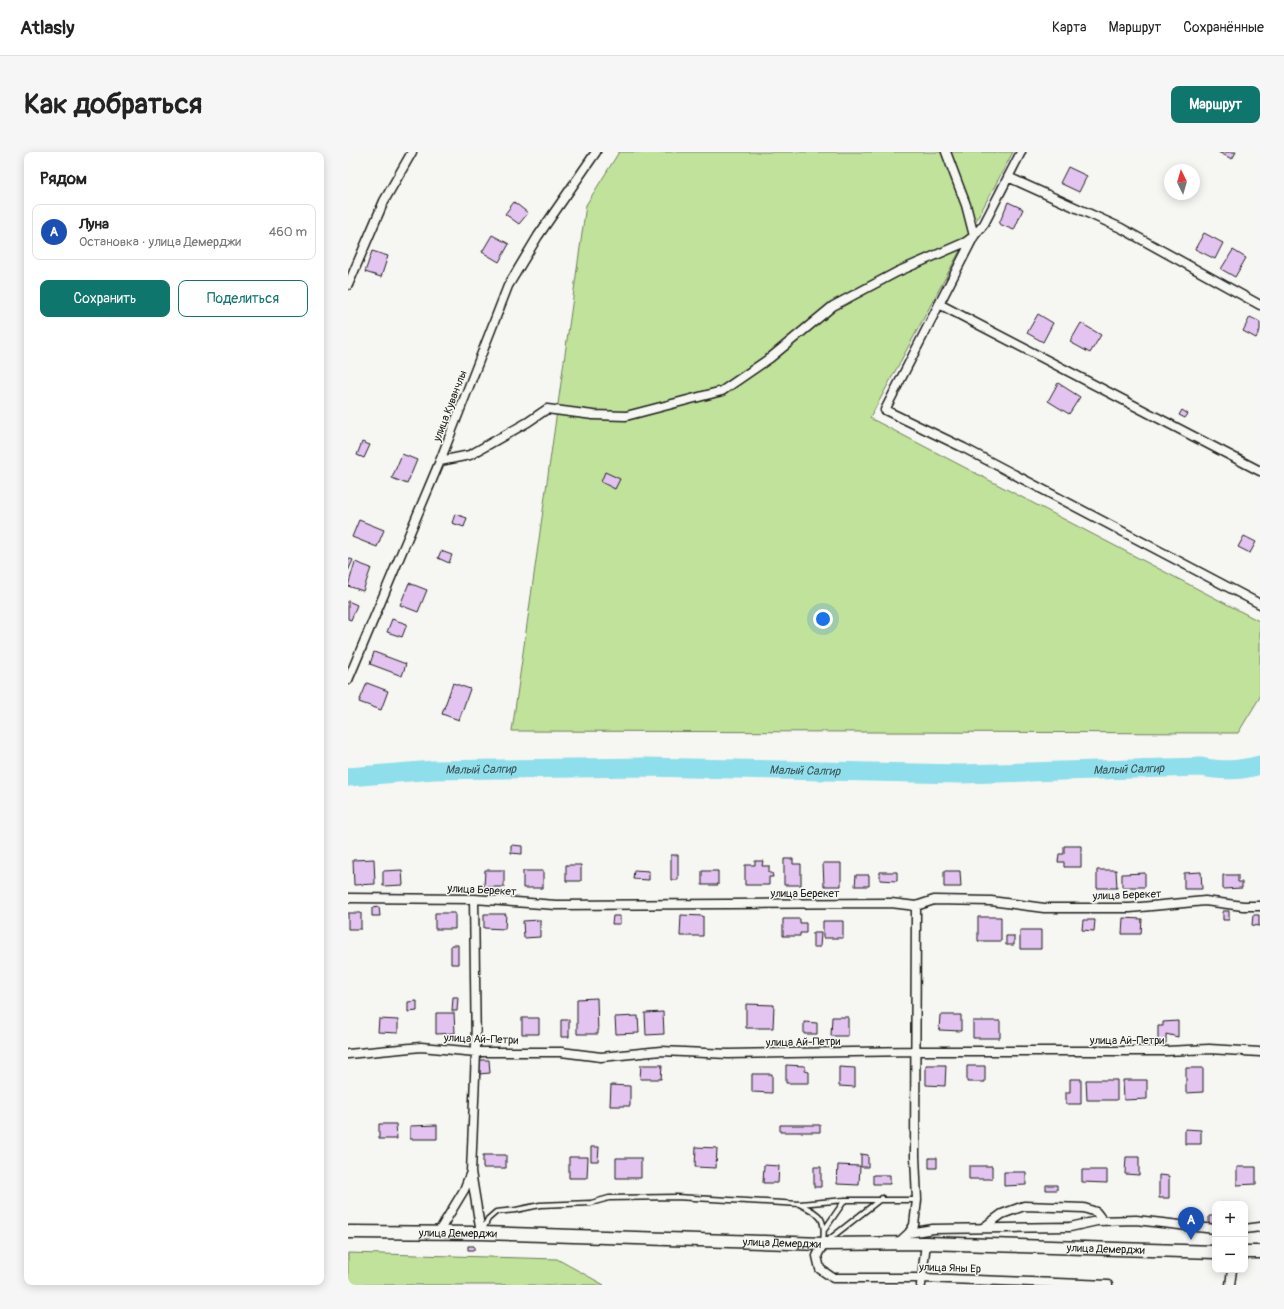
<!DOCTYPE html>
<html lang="ru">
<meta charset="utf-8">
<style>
:root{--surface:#fff;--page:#f6f6f6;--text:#222;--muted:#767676;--line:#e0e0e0;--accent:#0f766e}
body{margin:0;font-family:Pangolin,sans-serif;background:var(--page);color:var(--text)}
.controls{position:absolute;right:12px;bottom:12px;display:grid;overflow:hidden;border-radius:8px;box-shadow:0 2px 10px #0003}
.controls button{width:36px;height:36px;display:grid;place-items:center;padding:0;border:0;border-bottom:1px solid var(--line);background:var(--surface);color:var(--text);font:20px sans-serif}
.compass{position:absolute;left:816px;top:12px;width:36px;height:36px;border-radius:50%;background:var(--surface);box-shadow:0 2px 10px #0003;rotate:355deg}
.you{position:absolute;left:475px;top:467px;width:14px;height:14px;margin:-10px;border:3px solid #fff;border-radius:50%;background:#1a73e8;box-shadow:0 0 0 6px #1a73e833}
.badge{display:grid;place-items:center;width:26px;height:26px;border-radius:50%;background:var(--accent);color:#fff;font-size:13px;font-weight:700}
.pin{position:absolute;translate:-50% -33px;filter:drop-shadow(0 1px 2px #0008)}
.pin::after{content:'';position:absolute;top:21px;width:14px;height:12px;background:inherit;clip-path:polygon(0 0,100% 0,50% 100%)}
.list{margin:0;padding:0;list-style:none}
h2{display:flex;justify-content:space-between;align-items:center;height:52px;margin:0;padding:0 16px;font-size:17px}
h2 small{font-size:13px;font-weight:400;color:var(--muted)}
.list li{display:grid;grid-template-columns:26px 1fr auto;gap:12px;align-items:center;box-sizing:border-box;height:56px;margin:0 8px 8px;padding:0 8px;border:1px solid var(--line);border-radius:8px}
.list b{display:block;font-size:15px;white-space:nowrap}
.list p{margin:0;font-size:13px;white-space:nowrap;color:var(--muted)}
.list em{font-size:13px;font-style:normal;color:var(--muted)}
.actions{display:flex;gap:8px;padding:12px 16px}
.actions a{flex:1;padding:9px 0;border:1px solid var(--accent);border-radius:8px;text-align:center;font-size:14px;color:var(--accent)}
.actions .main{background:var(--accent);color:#fff}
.map{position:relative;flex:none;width:912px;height:1133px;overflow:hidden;border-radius:8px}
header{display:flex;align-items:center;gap:24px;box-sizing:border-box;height:56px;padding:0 20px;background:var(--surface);border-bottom:1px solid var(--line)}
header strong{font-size:19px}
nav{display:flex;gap:22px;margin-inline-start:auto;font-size:14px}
.intro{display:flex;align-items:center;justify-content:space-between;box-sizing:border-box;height:96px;padding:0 24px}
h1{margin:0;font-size:28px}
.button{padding:10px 18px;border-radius:8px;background:var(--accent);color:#fff;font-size:14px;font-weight:700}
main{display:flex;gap:24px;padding:0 24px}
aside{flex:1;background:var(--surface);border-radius:8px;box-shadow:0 2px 10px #0003}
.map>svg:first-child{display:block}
.green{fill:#c1e29b;stroke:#6e7f5c}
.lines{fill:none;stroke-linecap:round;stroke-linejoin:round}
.river{stroke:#8edeeb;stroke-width:19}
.building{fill:#e3c4f1;stroke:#1c1c1c}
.service-casing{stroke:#1c1c1c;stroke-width:7}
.minor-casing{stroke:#1c1c1c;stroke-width:11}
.secondary-casing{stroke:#1c1c1c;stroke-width:15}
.service{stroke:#f6f6f2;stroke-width:4}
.minor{stroke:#f6f6f2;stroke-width:8}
.secondary{stroke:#f6f6f2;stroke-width:12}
.labels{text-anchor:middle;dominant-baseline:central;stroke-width:3;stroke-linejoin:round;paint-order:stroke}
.street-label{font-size:11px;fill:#1c1c1c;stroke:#f6f6f2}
.water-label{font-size:12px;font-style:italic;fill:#3e565a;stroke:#f6f6f2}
</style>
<header>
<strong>Atlasly</strong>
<nav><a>Карта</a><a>Маршрут</a><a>Сохранённые</a></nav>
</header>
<div class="intro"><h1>Как добраться</h1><a class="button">Маршрут</a></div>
<main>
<aside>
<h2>Рядом<small></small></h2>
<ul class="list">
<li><span class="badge" style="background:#1a4fb4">A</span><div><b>Луна</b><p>Остановка · улица Демерджи</p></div><em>460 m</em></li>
</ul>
<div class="actions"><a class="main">Сохранить</a><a>Поделиться</a></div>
</aside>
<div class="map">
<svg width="912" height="1133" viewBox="0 0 912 1133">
<rect width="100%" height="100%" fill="#f6f6f2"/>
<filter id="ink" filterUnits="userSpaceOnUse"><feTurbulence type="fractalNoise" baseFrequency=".025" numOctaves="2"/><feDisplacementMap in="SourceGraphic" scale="8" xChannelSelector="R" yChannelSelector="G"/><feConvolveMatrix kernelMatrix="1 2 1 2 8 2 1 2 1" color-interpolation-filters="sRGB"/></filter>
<g filter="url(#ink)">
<path class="green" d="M271 0H665L522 266 911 469 912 467V545L890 581 164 579 238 53Z
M0 1101 209 1107 256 1133H0Z"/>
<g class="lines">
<path class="river" id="s1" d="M0 625 86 618 297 615 613 622 853 615C874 619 891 619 912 613"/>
</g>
<path class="building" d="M870 0H888L884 7Z
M720 15 739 24 731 40 712 31Z
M166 50 180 61 171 72 157 62Z
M660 50 675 57 666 78 651 72Z
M856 81 875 91 867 107 847 97Z
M144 83 161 92 151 110 134 100Z
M885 98 898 106 887 125 873 117Z
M24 99 40 104 33 125 17 120Z
M690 162 705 171 695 190 679 181Z
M902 165 912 170V178L908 186 895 179Z
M733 171 753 183 742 201 722 190Z
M710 231 732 245 721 262 700 249Z
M834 258 840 262 837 266 831 263Z
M14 290 22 293 16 306 9 303Z
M54 302 69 308 59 332 44 326Z
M257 320 272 327 267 337 253 330Z
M107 362 119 366 116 375 104 371Z
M11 368 36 378 29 395 4 385Z
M896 384 908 390 902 401 890 395Z
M93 399 104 403 101 411 90 406Z
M0 406 5 408 0 419Z
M7 410 23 416 15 439 0 434Z
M61 431 79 438 70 460 52 453Z
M0 449 9 453 3 468 0 467Z
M44 467 59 472 54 485 39 480Z
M26 500 58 512 54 524 22 512Z
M19 531 40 539 33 558 11 550Z
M105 531 122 537 111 568 94 562Z
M163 693 174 694V702L163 701Z
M716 694H733V715H716V710H710L711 702H716Z
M323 703H330V728H323Z
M26 707 27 732 6 733 5 708Z
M436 707H445V712H453V733H436Z
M407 709H415L414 714H421V721H424L425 725H421V733H397V713H407Z
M475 711H493V734H476Z
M218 713H233V729H218Z
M54 718 55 733 35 734V719Z
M137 718H156V735H136Z
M286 718 301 719V728L285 727Z
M749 718H768L769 736H749Z
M175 719H195V736H175Z
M354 719H370V733H354Z
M596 719H612L613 735H596Z
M532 720H549V729L532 728Z
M853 720 854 737H836V721Z
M797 721V735H774V722Z
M508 723H521V734H507Z
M875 723H890V730H894V736L875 737Z
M31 755 32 764H24V756Z
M875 759H881V768H875Z
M0 761H13V777H0Z
M87 761H107V777H87Z
M136 762H158L157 777 136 776Z
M333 763 355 764V784H332Z
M905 763H911V774L904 773Z
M265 764H272V772H264Z
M630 765H653V789H630Z
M775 766 794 767 793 782H774Z
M435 767H452V771H458V781H452V784H435Z
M192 768V785L176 786 175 769Z
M735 768H747L746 779 734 778Z
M475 769H495V786H475Z
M672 778H693V797H672Z
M465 781H473L472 795H465Z
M658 784H666V793H658Z
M103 793H110V812H103Z
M105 845H110L109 859H104Z
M249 846 250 882H229V847Z
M69 849V859L60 860V850Z
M398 852 426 853 425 876H398Z
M315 860 316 882 298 883 297 861Z
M88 861H106L107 881 88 882Z
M592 863H613V879L591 878Z
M290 864 291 881 268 882 267 865Z
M484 865H500V884H483Z
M174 866H191V882H174Z
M31 867 50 868V881L30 880Z
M213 868H221V885H213Z
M625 869H652V886H625Z
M830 869V885L818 882V891H810V874H815V870Z
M456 870 469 871V882H456Z
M131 908H141L142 921 131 922Z
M293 913H314L313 927H292Z
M438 913 457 914V919L461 920V931H438Z
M578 913H598L597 934 578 933Z
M619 914H637V930H619Z
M491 915 507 916V935L491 934Z
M838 916H855V940L838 941Z
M404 922H424V941L404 940Z
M722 927H733V952H718V940H722Z
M738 928H769V948H739Z
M775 928H799V947L776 948Z
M263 933 282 934V954H262Z
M31 972H48L49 987H31Z
M89 973V987H62V974Z
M432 973H472V980H432Z
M837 977 853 978V992H837Z
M243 995H251L250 1009H243Z
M348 995 369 996 368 1016 347 1015Z
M513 1002 520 1003V1015H513Z
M135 1003H158V1016H135Z
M221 1005H240L239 1026H221Z
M778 1005H791V1023L777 1022Z
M268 1006H293V1026H268Z
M581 1006H589V1016H581Z
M416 1013 431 1014 430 1031H415Z
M490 1013 512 1014 511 1033 489 1032Z
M621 1014H644V1027H621Z
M466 1015H473V1035H466Z
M889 1015H908V1032L889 1033Z
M734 1018H759V1031L734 1030Z
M656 1020H678V1033L656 1034Z
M525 1023H542V1032H525Z
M811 1023 821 1024V1046H811Z
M698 1033H709V1038H698Z
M861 1064H867V1076H861Z
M120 1094H126V1098H120Z"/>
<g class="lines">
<defs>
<path id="service" d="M453 1053C473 1062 478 1067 475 1090
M477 1077 497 1048
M134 1079 140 1067 148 1060 168 1058 192 1053 243 1051 261 1046 328 1045 452 1052 497 1048H569
M479 1089 534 1046"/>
<path id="minor" d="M598 0 618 53 626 84
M673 0 636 72 626 84 537 258 616 296 912 452
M660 25 773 76 912 153
M0 133 36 49 64 0
M591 152 912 319
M92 309 122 303 180 270 199 257 245 263 278 264 374 239 422 206 485 154 549 120 618 90 626 84
M0 528 92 309 160 134 190 84 248 0
M0 746 126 747 208 753 543 751 568 754 586 748 643 749 696 756H782L857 749 895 754H912
M126 747 128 900 123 1020 133 1081
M0 902 73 895 128 900H213L253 905 313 899 380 902 567 899H818L861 897 912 900
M635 1076 654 1062 676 1054 736 1056 748 1060 755 1069
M897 1077 912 1075
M90 1081 116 1038 123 1020
M561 1081 585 1077 722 1075 749 1069 788 1068 867 1077
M475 1092 469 1104 472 1117 485 1126H574L760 1133
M549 1092 561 1081 566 1073 569 1048 567 1004 568 754
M573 1133 578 1091
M882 1133 884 1118"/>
<g id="secondary">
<path id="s2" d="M0 1080 133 1081 475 1092 578 1091 867 1100"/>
<path d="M897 1100H912"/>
</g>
</defs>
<use href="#service" class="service-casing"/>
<use href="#minor" class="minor-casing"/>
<use href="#secondary" class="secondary-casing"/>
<use href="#service" class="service"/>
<use href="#minor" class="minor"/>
<use href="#secondary" class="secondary"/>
</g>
</g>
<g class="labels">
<g class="street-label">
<text transform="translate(102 254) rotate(-69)">улица Куванчлы</text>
<text transform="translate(134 738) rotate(3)">улица Берекет</text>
<text x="457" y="741">улица Берекет</text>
<text transform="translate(779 743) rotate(-2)">улица Берекет</text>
<text transform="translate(133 887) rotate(2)">улица Ай-Петри</text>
<text x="779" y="888">улица Ай-Петри</text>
<text transform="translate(455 890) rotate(-1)">улица Ай-Петри</text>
<text stroke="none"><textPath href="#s2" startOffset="110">улица Демерджи</textPath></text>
<text stroke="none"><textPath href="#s2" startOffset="434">улица Демерджи</textPath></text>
<text stroke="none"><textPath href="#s2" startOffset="758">улица Демерджи</textPath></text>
<text transform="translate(602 1116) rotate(2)">улица Яны Ер</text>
</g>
<g class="water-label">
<text stroke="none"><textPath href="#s1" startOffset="133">Малый Салгир</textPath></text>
<text stroke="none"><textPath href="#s1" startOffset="781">Малый Салгир</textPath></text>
<text stroke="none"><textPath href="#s1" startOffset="457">Малый Салгир</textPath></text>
</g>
</g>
</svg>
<div class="controls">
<button>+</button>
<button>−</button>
</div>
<svg class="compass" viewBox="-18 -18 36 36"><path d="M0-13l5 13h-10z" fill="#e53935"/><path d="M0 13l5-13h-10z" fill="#767676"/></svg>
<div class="you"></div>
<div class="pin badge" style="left:843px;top:1088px;background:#1a4fb4">A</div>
</div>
</main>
